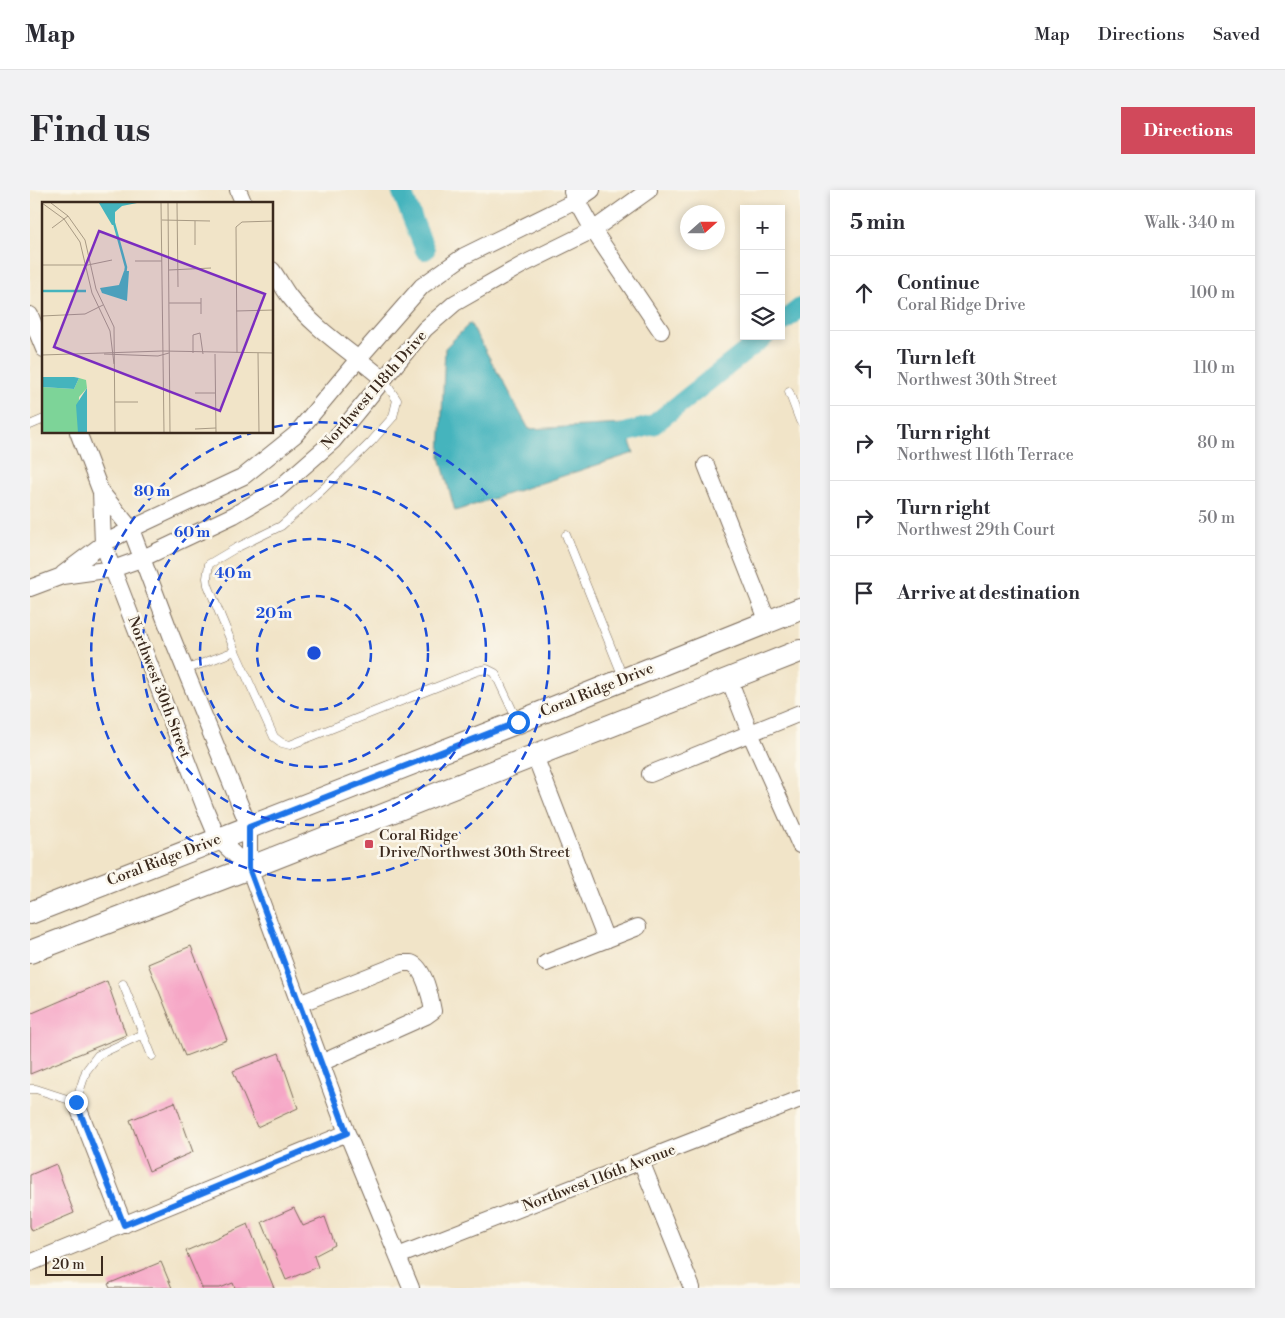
<!DOCTYPE html>
<meta charset="utf-8">
<style>
:root{--surface:#fff;--page:#f2f2f3;--text:#2b2b33;--muted:#7c7c81;--line:#e1e1e2;--accent:#d1495b}
body{margin:0;font-family:"Libre Bodoni",serif;background:var(--page);color:var(--text)}
.controls{position:absolute;right:15px;top:15px;display:grid;overflow:hidden;border-radius:0px;box-shadow:0 2px 8px #0003}
.controls button{width:45px;height:45px;display:grid;place-items:center;padding:0;border:0;border-bottom:1px solid var(--line);background:var(--surface);color:var(--text);font:25px sans-serif}
.compass{position:absolute;left:650px;top:15px;width:45px;height:45px;border-radius:50%;background:var(--surface);box-shadow:0 2px 8px #0003;rotate:69deg}
.scale{position:absolute;left:15px;bottom:12px;width:58px;box-sizing:border-box;padding-left:5px;border:2px solid #3b2a1e;border-top:0;font-size:14px;line-height:18px;white-space:nowrap;color:#3b2a1e;-webkit-text-stroke:4px #fbf7ec;paint-order:stroke}
.stop{position:absolute;width:15px;height:15px;margin:-11px;border:4px solid #1a73e8;border-radius:50%;background:#fff}
.stop.end{background:#1a73e8;border-color:#fff;box-shadow:0 1px 5px #0008}
.list{margin:0;padding:0;list-style:none}
h2{display:flex;justify-content:space-between;align-items:center;height:65px;margin:0;padding:0 20px;font-size:21px}
h2 small{font-size:16px;font-weight:400;color:var(--muted)}
.list li{display:grid;grid-template-columns:32px 1fr auto;gap:15px;align-items:center;box-sizing:border-box;height:75px;padding:0 20px;border-top:1px solid var(--line)}
.list b{display:block;font-size:19px;white-space:nowrap}
.list p{margin:0;font-size:16px;white-space:nowrap;color:var(--muted)}
.list em{font-size:16px;font-style:normal;color:var(--muted)}
.icon{flex:none;width:28px;height:28px;fill:none;stroke:currentColor;stroke-width:2;stroke-linecap:round;stroke-linejoin:round}
.map{position:relative;flex:none;width:770px;height:1098px;overflow:hidden;border-radius:0px}
header{display:flex;align-items:center;gap:30px;box-sizing:border-box;height:70px;padding:0 25px;background:var(--surface);border-bottom:1px solid var(--line)}
header strong{font-size:24px}
nav{display:flex;gap:28px;margin-inline-start:auto;font-size:18px}
.intro{display:flex;align-items:center;justify-content:space-between;box-sizing:border-box;height:120px;padding:0 30px}
h1{margin:0;font-size:35px}
.button{padding:12px 22px;border-radius:0px;background:var(--accent);color:#fff;font-size:18px;font-weight:700}
main{display:flex;gap:30px;padding:0 30px}
aside{flex:1;background:var(--surface);border-radius:0px;box-shadow:0 2px 8px #0003}
.map>svg:first-child{display:block}
.water{fill:#45b4bd;stroke:#406f6e}
.lines{fill:none;stroke-linecap:round;stroke-linejoin:round}
.canal{stroke:#45b4bd;stroke-width:20}
.building{fill:#f6a6c6}
.service-casing{stroke:#7b6b5a;stroke-width:9}
.minor-casing{stroke:#7b6b5a;stroke-width:18}
.secondary-casing{stroke:#7b6b5a;stroke-width:24}
.service{stroke:#fff;stroke-width:8}
.minor{stroke:#fff;stroke-width:16}
.secondary{stroke:#fff;stroke-width:22}
.route{stroke:#1a73e8;stroke-width:6}
.ring{fill:none;stroke:#1d4ed8;stroke-width:2.5;stroke-dasharray:9 6}
.poi-dot{fill:#d1495b;stroke:#fbf7ec;stroke-width:2}
.labels{text-anchor:middle;dominant-baseline:central;stroke-width:5;stroke-linejoin:round;paint-order:stroke}
.street-label{font-size:15px;fill:#3b2a1e;stroke:#fbf7ec}
.poi-label{font-size:15px;fill:#3b2a1e;stroke:#fbf7ec;text-anchor:start}
.inset-river{fill:none;stroke:#45b4bd;stroke-width:2.5}
.inset-road{fill:none;stroke:#a89a84;stroke-width:1}
.view{fill:#7b2cbf;fill-opacity:0.15;stroke:#7b2cbf;stroke-width:2.5}
.inset-edge{fill:none;stroke:#3b2a1e;stroke-width:2.5}
.centre{fill:#1d4ed8;stroke:#fbf7ec;stroke-width:2.5}
.ring-label{font-size:15px;text-anchor:middle;font-weight:bold;fill:#1d4ed8;stroke:#fbf7ec;stroke-width:5;stroke-linejoin:round;paint-order:stroke}
</style>
<header>
<strong>Map</strong>
<nav><a>Map</a><a>Directions</a><a>Saved</a></nav>
</header>
<div class="intro"><h1>Find us</h1><a class="button">Directions</a></div>
<main>
<div class="map">
<svg width="770" height="1098" viewBox="0 0 770 1098">
<rect width="100%" height="100%" fill="#fbf7ec"/>
<filter id="ink" filterUnits="userSpaceOnUse"><feTurbulence type="fractalNoise" baseFrequency=".02" numOctaves="2"/><feDisplacementMap in="SourceGraphic" scale="10" xChannelSelector="R" yChannelSelector="G"/><feConvolveMatrix kernelMatrix="1 2 1 2 8 2 1 2 1" color-interpolation-filters="sRGB"/></filter>
<filter id="wash" filterUnits="userSpaceOnUse"><feTurbulence type="fractalNoise" baseFrequency=".0096" numOctaves="4" result="noise"/><feDisplacementMap in="SourceGraphic" scale="20" xChannelSelector="R" yChannelSelector="G"/><feGaussianBlur stdDeviation="1.12" result="paint"/><feColorMatrix in="noise" values="0 0 0 0 0 0 0 0 0 0 0 0 0 0 0 0 0 1.4 0 .05"/><feComposite in="paint" operator="in"/></filter>
<g filter="url(#wash)">
<rect width="100%" height="100%" fill="#f1e4c8"/>
<path class="water" d="M440 133 499 239 594 234 604 263 425 321 410 267 415 158Z"/>
<g class="lines">
<path class="canal" d="M371 0 395 60
M751 133 770 118
M570 250 623 235 735 146"/>
</g>
<g id="blocks">
<path class="building" d="M161 756 197 850 155 866 118 774Z
M77 791 96 845 0 884V824Z
M249 863 268 918 227 937 203 881Z
M145 912 163 962 119 981 100 930Z
M26 974 44 1023 2 1041 0 1036V985Z
M264 1018 273 1036 295 1027 305 1055 284 1066 288 1077 256 1090 232 1032Z
M218 1034 244 1098H205L203 1093 190 1098H172L156 1061Z
M131 1072 142 1098H80L78 1094Z"/>
</g>
</g>
<g filter="url(#ink)">
<use href="#blocks" fill-opacity="0" stroke="#7b6b5a" stroke-width="1"/>
<g class="lines">
<defs>
<path id="service" d="M759 202 770 231
M0 235 14 229
M536 345 593 487
M205 461 178 395 177 388 179 374 206 358 251 336 293 299 341 252 363 227 367 210 353 189
M155 480 205 461 244 547 252 553 260 555 447 481 457 479 465 483 487 530
M93 794 122 866
M0 899H6L46 912 56 881 68 865 113 844"/>
<path id="minor" d="M208 0 214 14
M542 2 563 40 631 141
M242 80C248 88 253 98 259 106 285 140 322 162 353 189
M0 125 14 159
M48 242 71 302 101 339 141 445 219 637V678L317 943 381 1098
M676 275 738 432
M71 302 73 354 175 618 188 649 219 678
M33 384 73 354 101 339 214 286 265 245 329 168 392 96 434 66 546 11 562 0
M0 398 32 386 83 379 111 369 204 325 247 300 303 251 395 139 425 113 492 75 563 40 619 0
M699 489 720 543 770 655
M505 566 576 750
M620 584 770 523
M516 773 608 737
M269 814 372 773C373 773 380 773 381 773 394 777 401 808 403 821L396 826 291 873
M46 912 94 1035
M611 971 662 1098
M368 1066 770 909
M0 1073 317 943"/>
<path id="secondary" d="M0 723 488 532 770 419
M0 762 219 678 770 461"/>
</defs>
<use href="#service" class="service-casing"/>
<use href="#minor" class="minor-casing"/>
<use href="#secondary" class="secondary-casing"/>
<use href="#service" class="service"/>
<use href="#minor" class="minor"/>
<use href="#secondary" class="secondary"/>
</g>
</g>
<g class="lines" filter="url(#ink)">
<path class="route" d="M46 912 94 1035 317 943 219 678V637L488 532"/>
</g>
<g class="ring">
<circle cx="284" cy="463" r="57"/>
<circle cx="284" cy="463" r="114"/>
<circle cx="284" cy="463" r="172"/>
<path d="M244 237A229 229 0 1 1 221 243"/>
</g>
<rect class="poi-dot" x="334" y="649" width="10" height="10" rx="2.5"/>
<g class="labels">
<g class="street-label">
<text transform="translate(344 200) rotate(-49)">Northwest 118th Drive</text>
<text transform="translate(129 497) rotate(69)">Northwest 30th Street</text>
<text transform="translate(567 500) rotate(-22)">Coral Ridge Drive</text>
<text transform="translate(134 670) rotate(-21)">Coral Ridge Drive</text>
<text transform="translate(569 988) rotate(-21)">Northwest 116th Avenue</text>
</g>
<g class="poi-label">
<text x="349" y="645">Coral Ridge<tspan x="349" dy="17">Drive/Northwest 30th Street</tspan></text>
</g>
</g>
<g transform="translate(12 12)">
<rect width="231" height="231" fill="#f1e4c8"/>
<path d="M37 176 44 178 45 186 37 195 36 231H0V185L32 187Z" fill="#7dd498"/>
<path d="M57 1H95L80 4 73 10V23H70ZM82 69H87L85 99 60 91 58 86 77 83ZM0 175H32L37 176 32 187 0 185ZM45 186V231H36L34 203Z" fill="#45b4bd"/>
<path class="inset-river" d="M72 21 84 65 83 73M0 89H44"/>
<path class="inset-road" d="M0 1 22 17 38 40 50 91 68 129 72 162M9 1 26 14 43 38 54 87 72 125 73 231M119 1 122 231M126 1 128 231M135 1 136 85M120 18 168 19M153 19V43M10 26 26 14M93 59H120M0 63H46L70 58M127 68 169 66M159 96V112M127 101H159M194 109 232 108M0 114 43 112 61 103M151 151V133L158 131 161 152M195 151 194 25 200 20 232 19M216 151 217 231M62 152 116 154 127 151M173 152 174 231M0 153 121 149 232 151M153 191H174M73 200H96M153 227 174 226"/>
<path class="view" d="M57 29 223 92 178 209 12 145Z"/>
<rect width="231" height="231" class="inset-edge"/>
</g>
<circle cx="284" cy="463" r="8" class="centre"/>
<g class="ring-label">
<text x="122" y="306">80 m</text>
<text x="162" y="347">60 m</text>
<text x="203" y="388">40 m</text>
<text x="244" y="428">20 m</text>
</g>
</svg>
<div class="controls">
<button>+</button>
<button>−</button>
<button><svg class="icon" aria-label="layers" viewBox="0 0 24 24"><path d="M12 4l9 5-9 5-9-5zM3 14l9 5 9-5"/></svg></button>
</div>
<svg class="compass" viewBox="-18 -18 36 36"><path d="M0-13l5 13h-10z" fill="#e53935"/><path d="M0 13l5-13h-10z" fill="#7c7c81"/></svg>
<div class="scale">20 m</div>
<div class="stop" style="left:488px;top:532px"></div>
<div class="stop end" style="left:46px;top:912px"></div>
</div>
<aside>
<h2>5 min<small>Walk · 340 m</small></h2>
<ul class="list">
<li><svg class="icon" aria-label="ahead" viewBox="0 0 24 24"><path d="M12 20V5M6 11l6-6 6 6"/></svg><div><b>Continue</b><p>Coral Ridge Drive</p></div><em>100 m</em></li>
<li><svg class="icon" aria-label="left" viewBox="0 0 24 24"><path d="M17 20v-9H6M10 6l-5 5 5 5"/></svg><div><b>Turn left</b><p>Northwest 30th Street</p></div><em>110 m</em></li>
<li><svg class="icon" aria-label="right" viewBox="0 0 24 24"><path d="M7 20v-9h11M14 6l5 5-5 5"/></svg><div><b>Turn right</b><p>Northwest 116th Terrace</p></div><em>80 m</em></li>
<li><svg class="icon" aria-label="right" viewBox="0 0 24 24"><path d="M7 20v-9h11M14 6l5 5-5 5"/></svg><div><b>Turn right</b><p>Northwest 29th Court</p></div><em>50 m</em></li>
<li><svg class="icon" aria-label="arrive" viewBox="0 0 24 24"><path d="M6 21V4h12l-3 4 3 4H6"/></svg><div><b>Arrive at destination</b></div></li>
</ul>
</aside>
</main>
